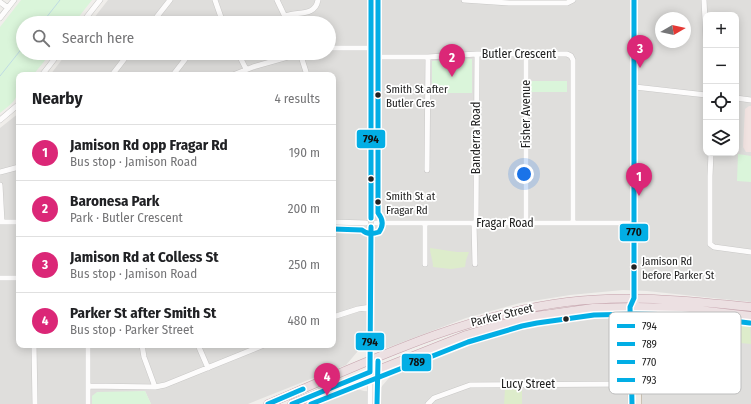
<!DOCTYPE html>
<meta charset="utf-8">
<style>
:root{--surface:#fff;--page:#f6f6f6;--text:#202124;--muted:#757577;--line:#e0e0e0;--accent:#db2777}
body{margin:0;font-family:"Fira Sans Condensed",sans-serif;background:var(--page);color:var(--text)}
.controls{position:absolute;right:12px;top:12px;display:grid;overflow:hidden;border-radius:8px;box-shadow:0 2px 10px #0003}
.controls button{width:36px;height:36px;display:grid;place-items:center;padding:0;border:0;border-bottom:1px solid var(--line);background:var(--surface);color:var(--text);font:20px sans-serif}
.compass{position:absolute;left:655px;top:12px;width:36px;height:36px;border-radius:50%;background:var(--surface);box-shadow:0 2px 10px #0003;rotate:81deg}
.you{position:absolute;left:524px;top:174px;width:14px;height:14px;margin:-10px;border:3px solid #fff;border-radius:50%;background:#1a73e8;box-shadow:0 0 0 6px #1a73e833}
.badge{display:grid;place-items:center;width:26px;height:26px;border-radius:50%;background:var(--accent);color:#fff;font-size:13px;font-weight:700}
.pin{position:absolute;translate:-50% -33px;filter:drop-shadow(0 1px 2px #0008)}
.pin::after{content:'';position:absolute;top:21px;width:14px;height:12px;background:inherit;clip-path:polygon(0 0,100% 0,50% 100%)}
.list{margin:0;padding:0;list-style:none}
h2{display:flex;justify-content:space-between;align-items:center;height:52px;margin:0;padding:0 16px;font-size:17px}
h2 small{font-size:13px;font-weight:400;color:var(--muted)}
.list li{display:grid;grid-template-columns:26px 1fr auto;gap:12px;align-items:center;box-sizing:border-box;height:56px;padding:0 16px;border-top:1px solid var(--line)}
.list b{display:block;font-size:15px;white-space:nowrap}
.list p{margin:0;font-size:13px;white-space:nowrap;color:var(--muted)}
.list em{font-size:13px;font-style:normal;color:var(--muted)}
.icon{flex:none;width:22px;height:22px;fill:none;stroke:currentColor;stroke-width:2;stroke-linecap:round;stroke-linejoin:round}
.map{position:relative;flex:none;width:751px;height:404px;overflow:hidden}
.search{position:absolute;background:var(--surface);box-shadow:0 2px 10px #0003;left:16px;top:16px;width:320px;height:44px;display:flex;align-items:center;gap:10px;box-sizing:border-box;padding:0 14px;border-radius:22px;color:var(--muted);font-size:15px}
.panel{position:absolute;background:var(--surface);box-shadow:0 2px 10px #0003;left:16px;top:72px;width:320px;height:276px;border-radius:8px}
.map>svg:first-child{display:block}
.residential{fill:#dfdedc;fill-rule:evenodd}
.commercial{fill:#f1e3e1}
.grass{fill:#ddeccb}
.park{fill:#daf5da}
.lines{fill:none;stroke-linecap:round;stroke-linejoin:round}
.stream{stroke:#bfdbe3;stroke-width:1}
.minor-casing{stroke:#c9c8c7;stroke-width:6}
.major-casing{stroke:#a79c86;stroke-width:8}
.highway-casing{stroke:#c5a2ac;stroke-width:9}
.minor{stroke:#fdfcfc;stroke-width:5}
.major{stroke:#f3ede7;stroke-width:7}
.highway{stroke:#ece0e2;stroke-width:8}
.bus-1-casing{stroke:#fff;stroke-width:8}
.bus-2-casing{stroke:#fff;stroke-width:8}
.bus-3-casing{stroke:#fff;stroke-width:8}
.bus-4-casing{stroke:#fff;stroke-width:8}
.bus-1{stroke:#02aee5;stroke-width:5}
.bus-2{stroke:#02aee5;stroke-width:5}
.bus-3{stroke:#02aee5;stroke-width:5}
.bus-4{stroke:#02aee5;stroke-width:5}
.bus-dot{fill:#222;stroke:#fff;stroke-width:1.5}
.labels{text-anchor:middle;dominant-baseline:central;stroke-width:3.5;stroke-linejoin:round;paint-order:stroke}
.bus-label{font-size:11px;fill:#222;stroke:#fff;text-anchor:start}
.street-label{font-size:12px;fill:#222;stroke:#fff}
.key{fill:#fff;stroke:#bdbdbd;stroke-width:1}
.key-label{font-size:11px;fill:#222}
.line-badge{stroke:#fff;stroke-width:1.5}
.pale-badge-label{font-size:11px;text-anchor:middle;font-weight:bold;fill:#111}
</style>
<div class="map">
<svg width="751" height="404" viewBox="0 0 751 404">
<rect width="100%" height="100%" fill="#f0eeeb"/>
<path class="residential" d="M108 0H751V302L647 291 623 290 570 295 520 303 466 318 387 348 377 344H364L346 365 248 404H151L145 391 92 396V404H0V128L19 113V345H333V75H50L67 53H329V23H90ZM706 15H736V153H706ZM661 18H685V42H661Z
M648 313 688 314 751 321V404H315L354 388 364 391 377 392 394 372 447 351 489 337 530 327 558 322Z"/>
<path class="commercial" d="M749 106H751V152H746L743 147 745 109Z"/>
<path class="grass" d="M430 248 457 252H469L466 260 465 267 451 269 433 267C433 260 430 254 430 248Z
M719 317 750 321 751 344 719 341Z
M522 388V404H504L505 389Z"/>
<path class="park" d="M21 0H92L74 23H23V53H51L33 75H19C19 97 18 99 0 113V27Z
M472 59V93H432V61Z
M529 81H567V92H529Z
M738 154 751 156V182L737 181Z
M145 391 151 404H92V396L97 392Z"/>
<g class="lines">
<path class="stream" d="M42 23 60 0
M0 76 23 47"/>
<defs>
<path id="minor" d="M215 0 223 23
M277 0 288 23
M371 0V218
M464 0 509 3H567L573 0
M704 0 706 40
M0 2 8 8
M285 16C297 11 315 17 318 0
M0 18 14 0
M82 23 100 0
M152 23 170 0
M214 23 221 18
M329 48H371
M238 53 246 69
M300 53 307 75
M371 57H428L477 54H567L571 56 573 60V223
M42 75 59 53
M112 75 129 53
M173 75 190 53
M233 75 253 67 302 53
M635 87 706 95
M706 95V88
M736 98 751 100
M0 120 19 104
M711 153 710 176V244L714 247 751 252
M427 170 428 57
M0 172 19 167
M0 185 2 222
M0 222H19
M333 222 366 223
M526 222V54
M376 223H634
M474 223 475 264
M476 223 477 54
M425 264V223
M0 278H19
M333 317 358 309 371 307
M34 345 35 404
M142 345 144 357 155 387
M198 345 208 368
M88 386 155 387 165 385 264 345
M88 404V345
M370 404 371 227
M428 404 434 398 470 385 634 384"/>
<path id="major" d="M634 0V298L636 307 638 404
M632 303 630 307 632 404"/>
<path id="highway" d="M268 404C364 363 463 315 567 302 628 294 690 301 751 307
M292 404 466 335 520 319 536 316 593 308 636 307 681 308 751 316"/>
</defs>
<use href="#minor" class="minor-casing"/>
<use href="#major" class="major-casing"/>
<use href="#highway" class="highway-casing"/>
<use href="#minor" class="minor"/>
<use href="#major" class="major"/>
<use href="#highway" class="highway"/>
<defs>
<path id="bus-1" d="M371 0V218
M268 404 303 389
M292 404 370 372 371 227"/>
<path id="bus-2" d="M311 404 468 342 522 326 537 323 594 315 636 314 681 315 750 323
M377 404 378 361"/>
<path id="bus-3" d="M632 404 630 307 634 298V0"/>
<path id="bus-4" d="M333 229 362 230C367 235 373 234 379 232 384 225 383 219 378 213V0"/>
</defs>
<use href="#bus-1" class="bus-1-casing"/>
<use href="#bus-2" class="bus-2-casing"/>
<use href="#bus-3" class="bus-3-casing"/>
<use href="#bus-4" class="bus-4-casing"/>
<use href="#bus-1" class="bus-1"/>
<use href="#bus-2" class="bus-2"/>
<use href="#bus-3" class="bus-3"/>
<use href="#bus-4" class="bus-4"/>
</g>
<g class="bus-dot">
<circle cx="378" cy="95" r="3.5"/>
<circle cx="371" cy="179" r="3.5"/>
<circle cx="378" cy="202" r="3.5"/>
<circle cx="634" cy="267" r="3.5"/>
<circle cx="566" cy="319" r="3.5"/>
</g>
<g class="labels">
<g class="bus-label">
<text x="386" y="89">Smith St after<tspan x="386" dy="14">Butler Cres</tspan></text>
<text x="386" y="196">Smith St at<tspan x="386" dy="14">Fragar Rd</tspan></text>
<text x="642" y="261">Jamison Rd<tspan x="642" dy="14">before Parker St</tspan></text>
</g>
<g class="street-label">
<text x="519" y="54">Butler Crescent</text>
<text transform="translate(526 114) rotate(-90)">Fisher Avenue</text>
<text transform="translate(476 138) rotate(-90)">Banderra Road</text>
<text x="505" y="223">Fragar Road</text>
<text transform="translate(502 315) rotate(-14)">Parker Street</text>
<text x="528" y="384">Lucy Street</text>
</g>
</g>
<rect x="609" y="312" width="132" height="82" rx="6" class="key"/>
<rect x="617" y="324" width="18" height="4" fill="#02aee5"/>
<rect x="617" y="342" width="18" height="4" fill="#02aee5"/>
<rect x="617" y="360" width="18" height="4" fill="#02aee5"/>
<rect x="617" y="378" width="18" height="4" fill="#02aee5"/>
<g class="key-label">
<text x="642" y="330">794</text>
<text x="642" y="348">789</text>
<text x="642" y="366">770</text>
<text x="642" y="384">793</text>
</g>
<g class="line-badge">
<rect x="356" y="129" width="30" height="20" rx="4" fill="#02aee5"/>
<rect x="619" y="223" width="30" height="19" rx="4" fill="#02aee5"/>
<rect x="355" y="332" width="30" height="19" rx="4" fill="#02aee5"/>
<rect x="401" y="353" width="31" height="19" rx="4" fill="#02aee5"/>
</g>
<g class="pale-badge-label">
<text x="371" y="143">794</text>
<text x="634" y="236">770</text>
<text x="370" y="346">794</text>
<text x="417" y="366">789</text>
</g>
</svg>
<div class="controls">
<button>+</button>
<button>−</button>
<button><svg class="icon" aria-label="locate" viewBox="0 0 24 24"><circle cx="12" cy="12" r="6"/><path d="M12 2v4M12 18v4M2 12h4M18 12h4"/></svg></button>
<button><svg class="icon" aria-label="layers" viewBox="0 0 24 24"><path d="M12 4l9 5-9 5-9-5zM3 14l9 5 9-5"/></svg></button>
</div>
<svg class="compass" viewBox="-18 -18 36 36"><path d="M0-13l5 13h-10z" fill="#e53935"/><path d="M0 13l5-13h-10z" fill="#757577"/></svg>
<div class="you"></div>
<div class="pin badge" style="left:639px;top:196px">1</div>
<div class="pin badge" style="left:452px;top:77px">2</div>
<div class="pin badge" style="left:640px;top:68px">3</div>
<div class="pin badge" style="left:327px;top:396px">4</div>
<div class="search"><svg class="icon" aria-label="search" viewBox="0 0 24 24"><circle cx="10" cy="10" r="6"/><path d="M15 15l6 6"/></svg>Search here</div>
<section class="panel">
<h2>Nearby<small>4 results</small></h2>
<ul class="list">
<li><span class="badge">1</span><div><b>Jamison Rd opp Fragar Rd</b><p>Bus stop · Jamison Road</p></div><em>190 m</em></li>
<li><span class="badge">2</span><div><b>Baronesa Park</b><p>Park · Butler Crescent</p></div><em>200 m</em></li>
<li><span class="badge">3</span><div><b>Jamison Rd at Colless St</b><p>Bus stop · Jamison Road</p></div><em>250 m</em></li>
<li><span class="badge">4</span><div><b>Parker St after Smith St</b><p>Bus stop · Parker Street</p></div><em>480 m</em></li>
</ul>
</section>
</div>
